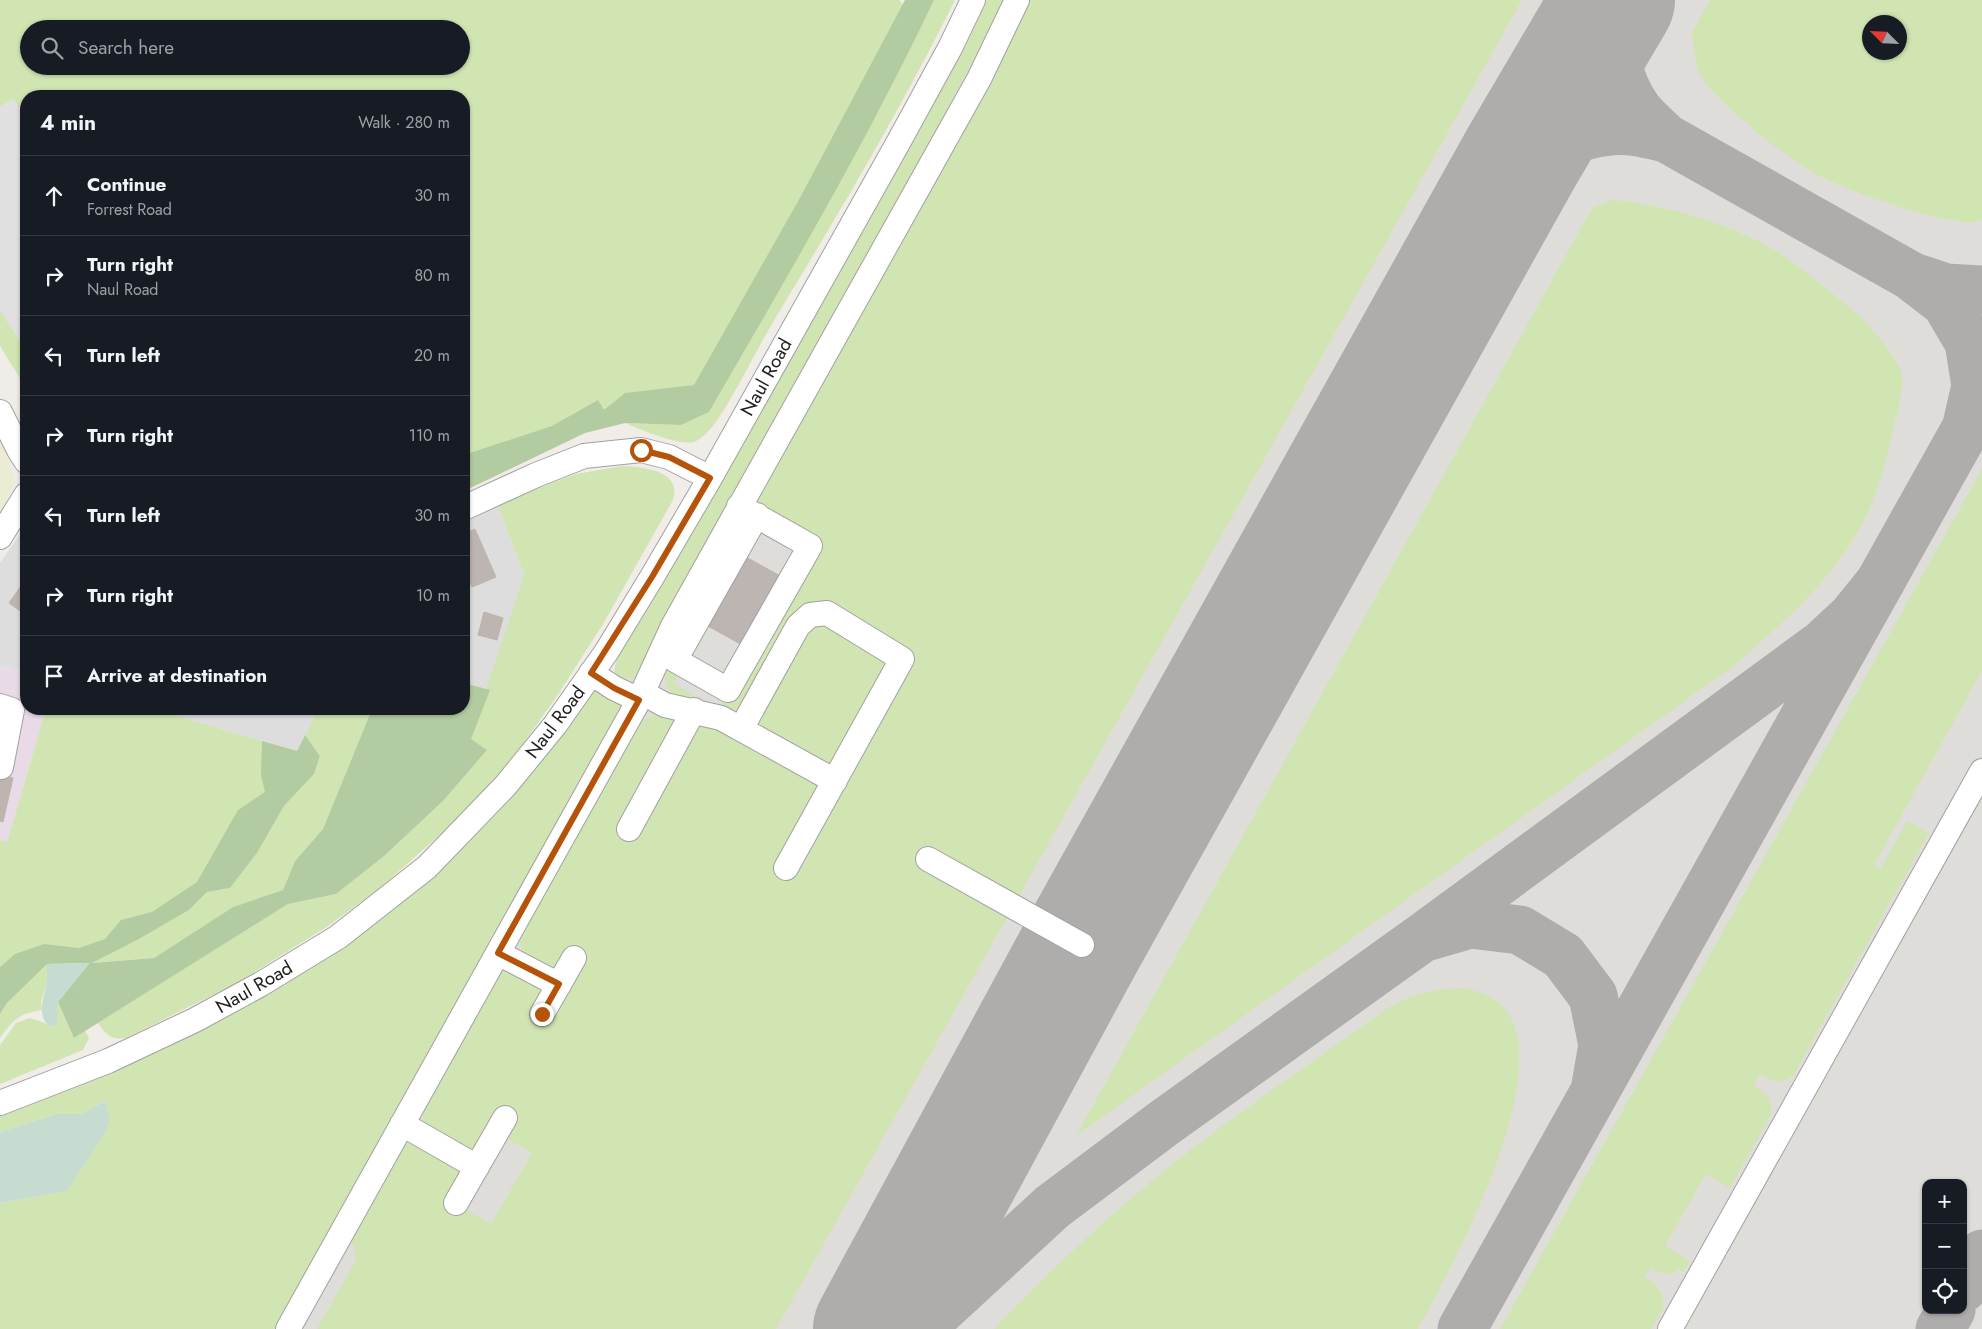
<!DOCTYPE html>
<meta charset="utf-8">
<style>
:root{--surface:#171b24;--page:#20242c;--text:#f1f3f6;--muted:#9ea1a6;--line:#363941}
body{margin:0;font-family:Jost,sans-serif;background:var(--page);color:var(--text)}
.controls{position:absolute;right:15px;bottom:15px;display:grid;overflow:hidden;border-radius:10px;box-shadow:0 1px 4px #0004}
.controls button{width:45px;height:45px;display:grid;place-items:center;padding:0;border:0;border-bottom:1px solid var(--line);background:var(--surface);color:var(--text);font:25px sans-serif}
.compass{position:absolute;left:1862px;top:15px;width:45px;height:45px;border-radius:50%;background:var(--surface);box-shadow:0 1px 4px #0004;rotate:294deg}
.stop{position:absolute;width:15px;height:15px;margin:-11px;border:4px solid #b45309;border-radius:50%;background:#fff}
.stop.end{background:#b45309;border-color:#fff;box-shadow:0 1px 5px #0008}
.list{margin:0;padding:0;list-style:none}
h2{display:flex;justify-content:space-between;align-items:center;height:65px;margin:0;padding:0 20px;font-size:21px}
h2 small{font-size:16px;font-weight:400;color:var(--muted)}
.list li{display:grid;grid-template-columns:32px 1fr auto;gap:15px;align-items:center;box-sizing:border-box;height:80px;padding:0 20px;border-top:1px solid var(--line)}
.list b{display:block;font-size:19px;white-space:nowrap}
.list p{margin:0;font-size:16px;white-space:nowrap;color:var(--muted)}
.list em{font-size:16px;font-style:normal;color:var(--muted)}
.icon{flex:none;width:28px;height:28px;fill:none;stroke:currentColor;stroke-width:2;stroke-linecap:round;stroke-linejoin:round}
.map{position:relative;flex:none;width:1982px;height:1329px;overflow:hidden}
.search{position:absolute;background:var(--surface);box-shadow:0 1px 4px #0004;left:20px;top:20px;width:450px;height:55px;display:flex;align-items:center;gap:12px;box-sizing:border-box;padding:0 18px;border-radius:28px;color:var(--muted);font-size:19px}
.panel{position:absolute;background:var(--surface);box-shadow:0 1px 4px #0004;left:20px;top:90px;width:450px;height:625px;border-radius:20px}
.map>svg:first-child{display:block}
.residential{fill:#deddde}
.industrial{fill:#e8dae7}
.airport{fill:#dfddd9;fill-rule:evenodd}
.farmland{fill:#ececd5}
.grass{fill:#d1e5b3;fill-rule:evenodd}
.forest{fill:#b2cba1}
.wetland{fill:#c6dcd0}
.parking{fill:#e0e0e0}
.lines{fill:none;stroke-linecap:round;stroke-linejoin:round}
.taxiway{stroke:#afadab;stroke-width:49}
.runway{stroke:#afadab;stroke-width:122}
.building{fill:#bdb5b1;stroke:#c0b2ab}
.minor-casing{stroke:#a1a1a1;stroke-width:26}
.minor{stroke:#fff;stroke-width:24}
.route{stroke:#b45309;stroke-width:6}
.labels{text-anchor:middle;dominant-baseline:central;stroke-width:4;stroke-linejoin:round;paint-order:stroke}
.street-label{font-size:19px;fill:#202020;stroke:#fff}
</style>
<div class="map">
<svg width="1982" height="1329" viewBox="0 0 1982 1329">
<rect width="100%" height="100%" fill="#f0ece8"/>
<path class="residential" d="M497 503 524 575 481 712 464 706V518Z
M26 525V672L0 665V563Z
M153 709H318L297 751Z"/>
<path class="industrial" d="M0 665 26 672V709H46L7 842 0 840Z"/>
<path class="airport" d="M997 0H1982V1329H251L555 787 659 612ZM1870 22H1900V52H1870ZM1926 1183H1963V1310H1926Z"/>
<path class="farmland" d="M0 438 16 480 0 521Z"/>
<path class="grass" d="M0 0H899L909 11 696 390 464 456V96H26V388L0 346ZM29 29H461V66H29Z
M934 0H955C901 109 839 213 776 317 756 350 740 386 718 419 712 427 704 438 694 442 679 446 639 429 625 423L681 425 709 412C787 276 867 142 934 0Z
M980 0H1004L937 129 663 618 637 679 620 678 614 671 619 649Z
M1028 0H1522L776 1329H317L356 1260 351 1237 401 1146 415 1142C430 1150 466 1162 460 1184 459 1190 455 1196 452 1202L491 1224 532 1153 504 1137 469 1149C452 1141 420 1133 422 1110L499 974 509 967 554 969C536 961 521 960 519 937L639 725C653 708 679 715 699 719L818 784 820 792 794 870C806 866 812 859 807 846L914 654 832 606 744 704 737 709 726 708 709 689 733 700 822 544 756 506 754 501Z
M1710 0H1982V220L1968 223 1918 213 1866 196 1814 174 1766 140 1729 108 1705 83 1697 69 1691 34ZM1870 22H1900V52H1870Z
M1612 200C1667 205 1725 222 1773 249 1787 257 1800 268 1813 278 1843 301 1876 327 1895 360 1897 364 1901 369 1902 374 1904 388 1897 415 1893 429 1886 462 1877 496 1861 526 1832 581 1781 624 1735 665L1076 1136 1592 208Z
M622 466C643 467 682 470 673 500L603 624 559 693 523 744 502 770 452 824 380 888 328 926 237 983 126 1038C111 1040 106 1035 98 1023L288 904 336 894 383 857 443 801 487 750 470 739 524 575 497 503 576 474Z
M1982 469V671L1874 865 1880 869 1907 821 1929 833 1793 1076 1791 1075 1789 1079 1777 1082 1759 1075 1754 1085 1769 1097 1772 1108 1770 1112 1772 1113 1730 1188 1706 1174 1665 1246 1690 1261 1683 1272 1677 1269 1674 1274H1664L1651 1268 1645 1277C1655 1284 1661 1288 1664 1301L1661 1305 1664 1307 1651 1329H1500Z
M828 622 882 654 887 666 833 763 822 761 755 723 802 636 812 626Z
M667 663 680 671 673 683 694 695 700 701 670 692 663 674Z
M598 689 619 701 621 709 274 1329H0V1203L67 1191 110 1117 105 1101 82 1114H56L0 1132V1115L41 1099 323 958 588 695Z
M46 709H153L297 751 203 879 108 943 0 971V840L7 842Z
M318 709H372L323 829 295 861 283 890 233 907 154 958 90 963 139 939 189 910 207 892 230 888 257 853 284 806 314 774 320 756 305 735Z
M47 964V982L41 1002 42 1010C18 1014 14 1019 0 1038V1014L7 1003Z
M1464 988C1478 991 1494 996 1504 1008 1559 1070 1452 1267 1418 1329H994C1043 1278 1094 1229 1148 1184 1225 1120 1309 1065 1389 1007 1417 993 1432 989 1464 988Z
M58 1002 74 1038 85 1031 89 1038 83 1050 0 1084V1045L16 1023 30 1018 45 1023 50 1027 56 1025Z"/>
<path class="forest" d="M905 0H934C867 142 787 277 709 412L681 425 625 423 585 433 464 491V455L552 426 598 400 604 410 625 393 694 385 801 196Z
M464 683 490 690 471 739 487 750 443 801 383 857 336 894 288 904 74 1038 58 1002 89 963 47 964 7 1003 0 1014V967L15 954 44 944 79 948 105 939 121 920 152 912 197 882 238 810 265 792 261 775 262 741 297 751 305 735 320 756 314 774 284 806 257 853 230 888 207 892 189 910 139 939 92 963 154 958 233 907 283 890 295 861 323 829 372 709H464Z"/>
<path class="wetland" d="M90 963 58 1002 57 1025 50 1027C35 1014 45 997 47 981 47 976 47 970 47 964Z
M105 1101 110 1117 105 1133 67 1191 0 1203V1132L56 1114H82Z"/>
<path class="parking" d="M14 99 26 117V334L20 341 0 311V106Z"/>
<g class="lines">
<path class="taxiway" d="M1609 10C1613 47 1616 79 1638 110 1646 120 1657 129 1666 138L1911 276 1946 303 1969 342 1976 386 1966 429
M1521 158C1558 146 1592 127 1632 131 1643 132 1655 136 1666 138
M1913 277 1946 288 1982 290
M1429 936 1470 924 1520 930 1563 956 1593 996 1603 1045 1596 1085
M1963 1288 1982 1254
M923 1329 936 1314 1052 1207 1164 1123 1422 938 1823 644 1852 617 1881 581
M1462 1329 1982 400
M1940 1329 1951 1310"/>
<path class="runway" d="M874 1329 1082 945 1521 158 1614 0"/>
</g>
<path class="building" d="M26 334V347L20 341Z
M475 529 496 577 472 587 464 570V534Z
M744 556 784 578 746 647 706 625Z
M26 579V609L23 613 9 603Z
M484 612 503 618 497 640 478 635Z
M0 775 13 778 3 822 0 821Z"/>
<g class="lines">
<defs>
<path id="minor" d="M0 412 19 450 26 461
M739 506 810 546 728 690 675 660 757 515
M464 508 536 475 584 456 641 450 669 457 710 478
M0 537 26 495
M591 673 614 688 639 700
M643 693 665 705 721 718 835 781
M0 706 12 710 1 767
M741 729 798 626 810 615 827 613 902 659 786 868
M629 829 694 710
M928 859 1082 945
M498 953 559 985
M542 1014 574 958
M0 1103 108 1061 195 1020 261 984 338 937 427 867 506 785 555 725 607 651 652 577 710 478 898 143 950 48 973 0
M402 1124 477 1167
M456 1203 505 1118
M288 1329 639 700 673 626 979 79 1017 0
M1670 1329 1982 771"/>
</defs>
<use href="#minor" class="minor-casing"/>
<use href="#minor" class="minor"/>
</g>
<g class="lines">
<path class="route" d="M542 1014 559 984 498 953 639 700 614 688 591 673 652 577 710 478 669 457 641 450"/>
</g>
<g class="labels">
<g class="street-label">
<text transform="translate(766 377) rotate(-61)">Naul Road</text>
<text transform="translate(555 722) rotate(-53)">Naul Road</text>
<text transform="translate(254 987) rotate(-30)">Naul Road</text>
</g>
</g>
</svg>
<div class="controls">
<button>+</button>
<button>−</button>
<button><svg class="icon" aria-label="locate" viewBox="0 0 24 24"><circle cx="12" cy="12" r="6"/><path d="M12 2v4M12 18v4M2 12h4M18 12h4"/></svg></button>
</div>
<svg class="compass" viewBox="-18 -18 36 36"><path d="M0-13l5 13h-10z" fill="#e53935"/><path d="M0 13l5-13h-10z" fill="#9ea1a6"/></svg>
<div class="stop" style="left:641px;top:450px"></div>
<div class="stop end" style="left:542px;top:1014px"></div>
<div class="search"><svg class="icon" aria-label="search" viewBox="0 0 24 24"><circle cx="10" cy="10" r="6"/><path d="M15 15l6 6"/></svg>Search here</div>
<section class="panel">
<h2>4 min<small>Walk · 280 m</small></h2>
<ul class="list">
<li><svg class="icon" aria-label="ahead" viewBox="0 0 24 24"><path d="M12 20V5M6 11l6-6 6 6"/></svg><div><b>Continue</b><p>Forrest Road</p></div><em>30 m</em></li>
<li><svg class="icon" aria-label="right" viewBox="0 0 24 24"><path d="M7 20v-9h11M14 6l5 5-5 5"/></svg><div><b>Turn right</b><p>Naul Road</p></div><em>80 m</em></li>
<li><svg class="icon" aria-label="left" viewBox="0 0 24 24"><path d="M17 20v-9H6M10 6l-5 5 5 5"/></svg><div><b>Turn left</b></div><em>20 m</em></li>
<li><svg class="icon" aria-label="right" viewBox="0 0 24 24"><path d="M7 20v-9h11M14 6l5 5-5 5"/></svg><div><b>Turn right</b></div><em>110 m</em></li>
<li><svg class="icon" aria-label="left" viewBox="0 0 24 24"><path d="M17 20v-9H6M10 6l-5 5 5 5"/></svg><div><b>Turn left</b></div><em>30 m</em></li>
<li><svg class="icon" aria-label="right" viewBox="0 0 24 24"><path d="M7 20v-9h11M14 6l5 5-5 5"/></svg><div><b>Turn right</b></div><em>10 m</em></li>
<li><svg class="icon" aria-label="arrive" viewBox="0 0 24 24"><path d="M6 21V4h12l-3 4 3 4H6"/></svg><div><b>Arrive at destination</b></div></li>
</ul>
</section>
</div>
